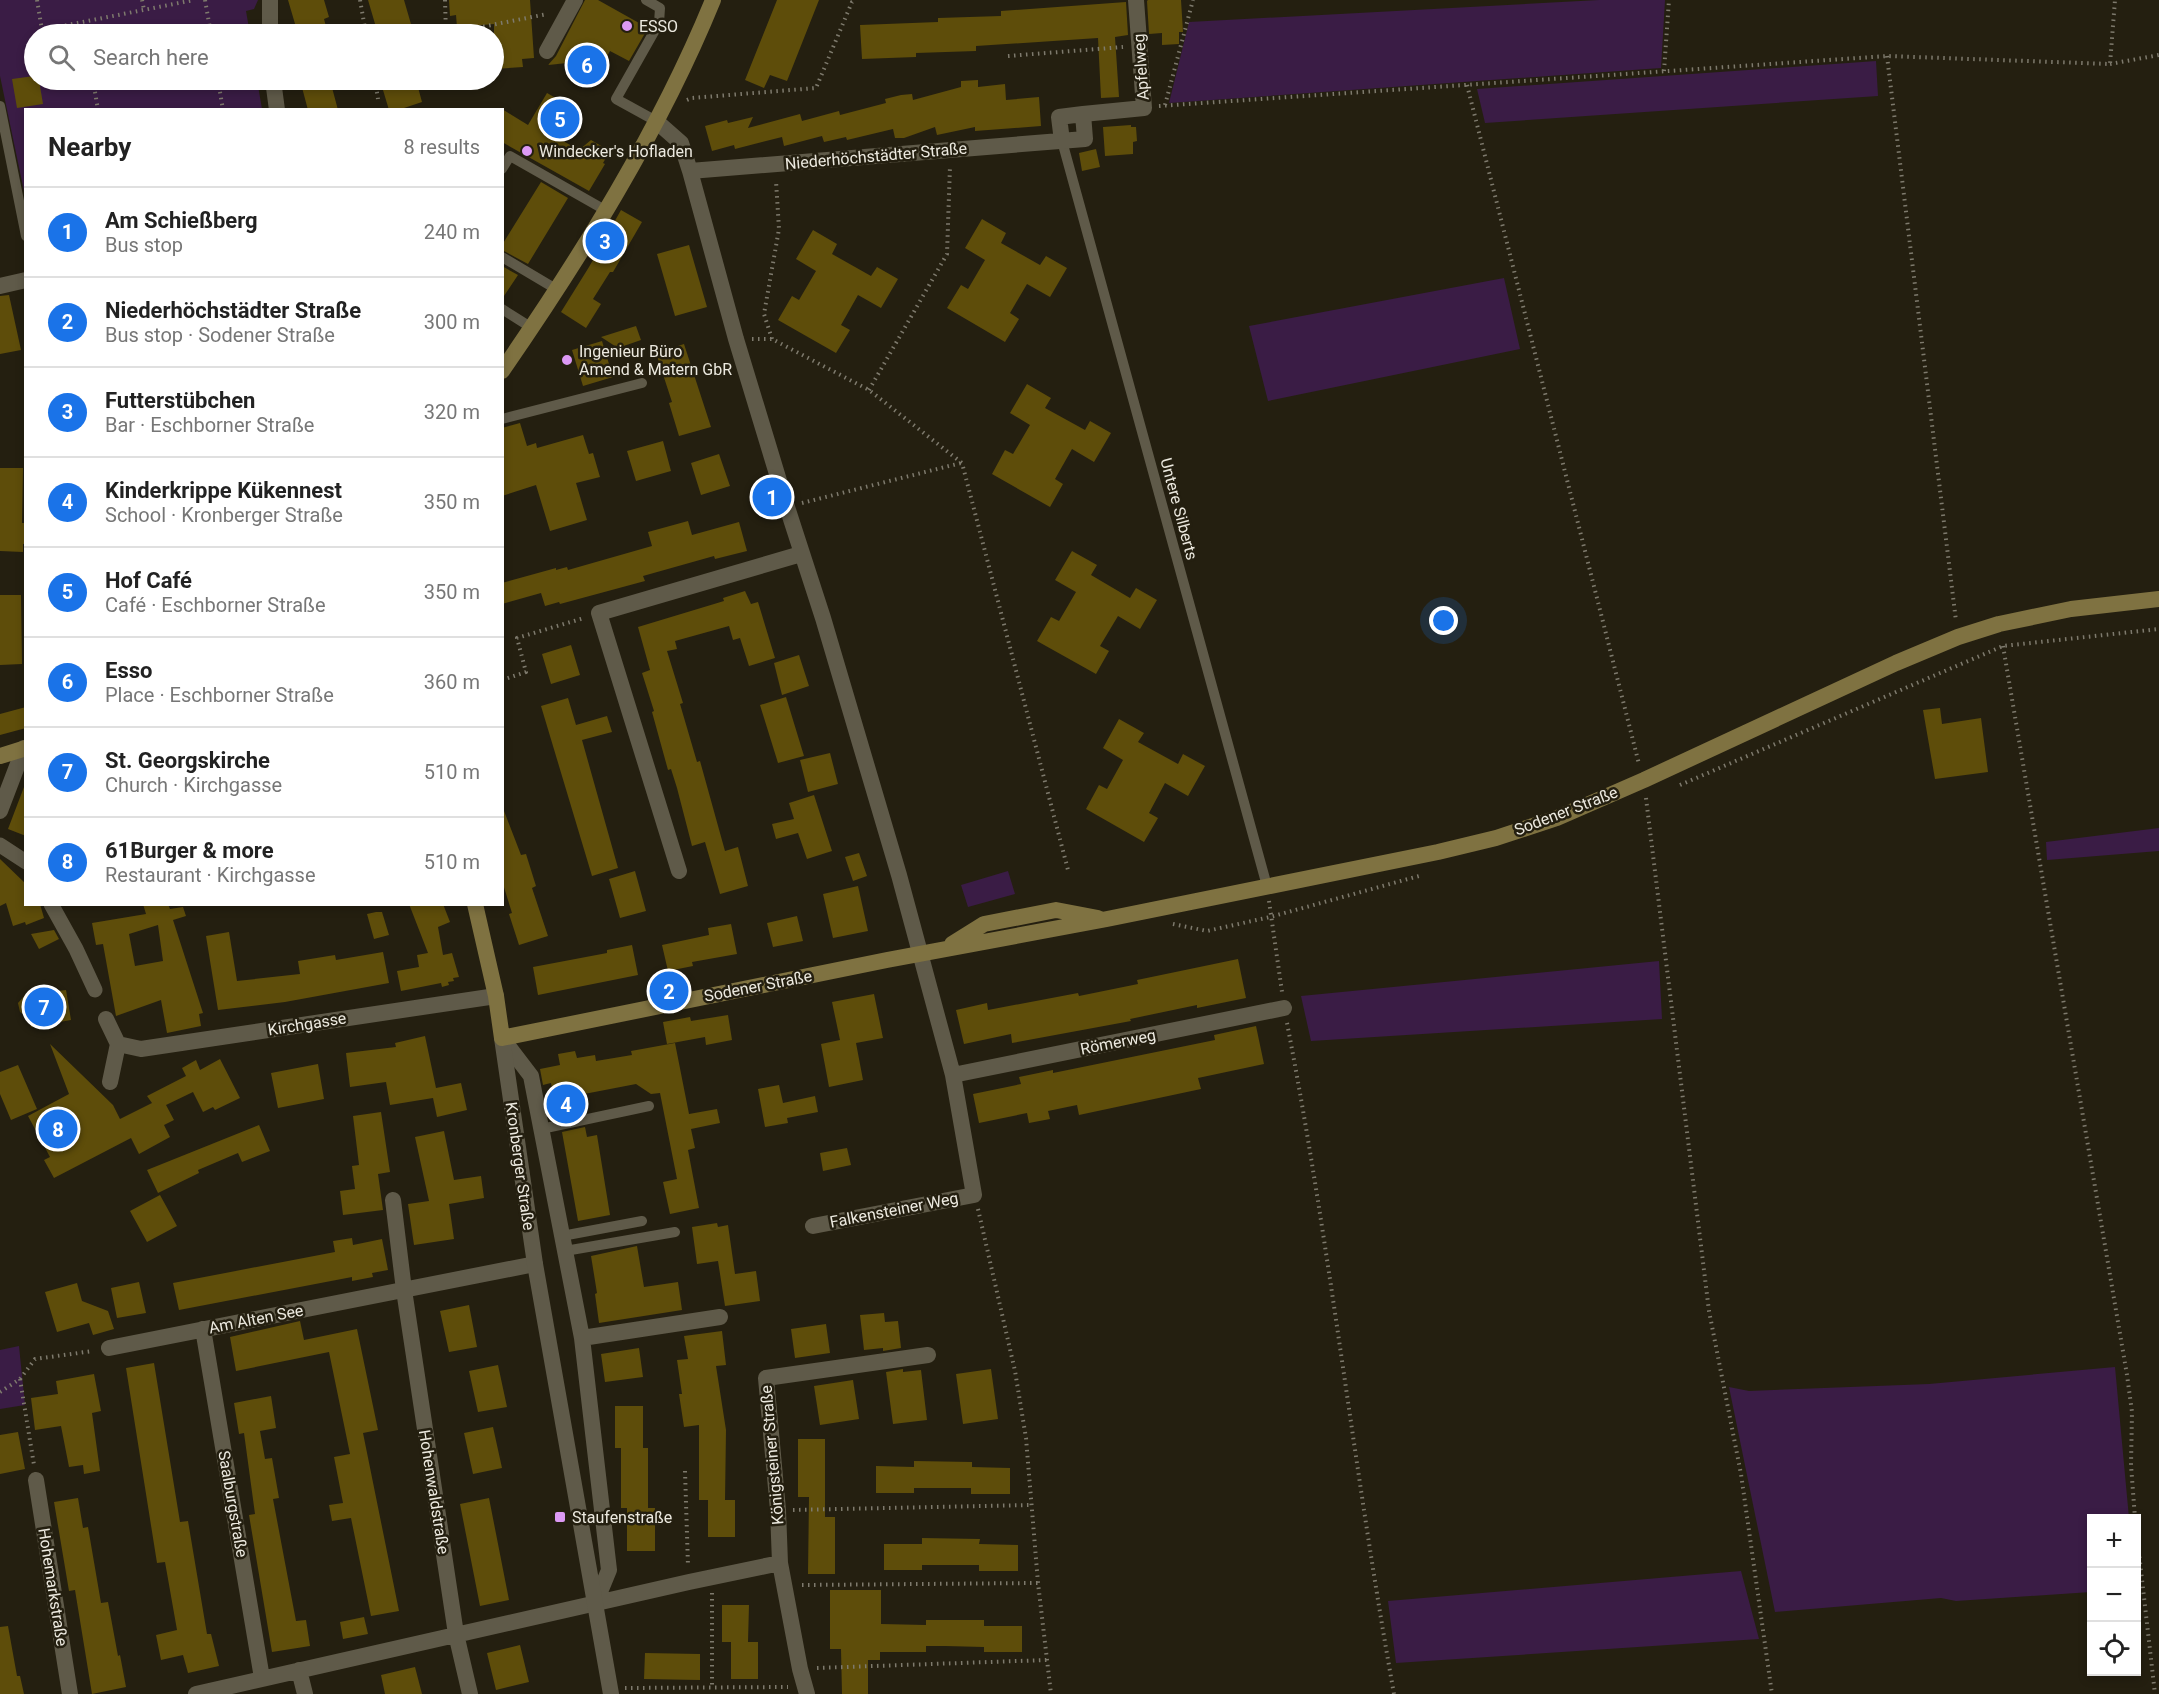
<!DOCTYPE html>
<meta charset="utf-8">
<style>
:root{--surface:#fff;--page:#f6f6f6;--text:#222;--muted:#767676;--line:#e0e0e0;--accent:#1a73e8}
body{margin:0;font-family:Roboto,sans-serif;background:var(--page);color:var(--text)}
.controls{position:absolute;right:18px;bottom:18px;display:grid;overflow:hidden;border-radius:0px;box-shadow:0 3px 9px #0003}
.controls button{width:54px;height:54px;display:grid;place-items:center;padding:0;border:0;border-bottom:2px solid var(--line);background:var(--surface);color:var(--text);font:30px sans-serif}
.you{position:absolute;left:1444px;top:621px;width:21px;height:21px;margin:-15px;border:4px solid #fff;border-radius:50%;background:#1a73e8;box-shadow:0 0 0 9px #1a73e833}
.badge{display:grid;place-items:center;width:39px;height:39px;border-radius:50%;background:var(--accent);color:#fff;font-size:20px;font-weight:700}
.pin{position:absolute;translate:-50% -50%;border:3px solid #fff;box-shadow:0 2px 6px #0006}
.list{margin:0;padding:0;list-style:none}
h2{display:flex;justify-content:space-between;align-items:center;height:78px;margin:0;padding:0 24px;font-size:26px}
h2 small{font-size:20px;font-weight:400;color:var(--muted)}
.list li{display:grid;grid-template-columns:39px 1fr auto;gap:18px;align-items:center;box-sizing:border-box;height:90px;padding:0 24px;border-top:2px solid var(--line)}
.list b{display:block;font-size:22px;white-space:nowrap}
.list p{margin:0;font-size:20px;white-space:nowrap;color:var(--muted)}
.list em{font-size:20px;font-style:normal;color:var(--muted)}
.icon{flex:none;width:33px;height:33px;fill:none;stroke:currentColor;stroke-width:2;stroke-linecap:round;stroke-linejoin:round}
.map{position:relative;flex:none;width:2159px;height:1694px;overflow:hidden}
.search{position:absolute;background:var(--surface);box-shadow:0 3px 9px #0003;left:24px;top:24px;width:480px;height:66px;display:flex;align-items:center;gap:15px;box-sizing:border-box;padding:0 21px;border-radius:33px;color:var(--muted);font-size:22px}
.panel{position:absolute;background:var(--surface);box-shadow:0 3px 9px #0003;left:24px;top:108px;width:480px;height:798px;border-radius:0px}
.map>svg:first-child{display:block}
.green{fill:#3a1c45}
.building{fill:#5e4d0a;fill-rule:evenodd}
.lines{fill:none;stroke-linecap:round;stroke-linejoin:round}
.path{stroke:#7e7a6d;stroke-width:4;stroke-dasharray:1.5 4.5;stroke-linecap:butt}
.service{stroke:#5f5a49;stroke-width:10}
.pedestrian{stroke:#5f5a49;stroke-width:15}
.minor{stroke:#5f5a49;stroke-width:16}
.tertiary{stroke:#5f5a49;stroke-width:16}
.secondary{stroke:#7f7241;stroke-width:16}
.poi-dot{fill:#dc99f4;stroke:#241f10;stroke-width:2}
.labels{text-anchor:middle;dominant-baseline:central;stroke-width:5;stroke-linejoin:round;paint-order:stroke}
.poi-label{font-size:16px;fill:#ece9df;stroke:#241f10;text-anchor:start}
.street-label{font-size:16px;fill:#ece9df;stroke:#241f10}
</style>
<div class="map">
<svg width="2159" height="1694" viewBox="0 0 2159 1694">
<rect width="100%" height="100%" fill="#241f10"/>
<path class="green" d="M0 0H258L254 9 246 11 250 34H34V80H257L262 109 26 110 25 196 0 76Z
M1599 0H1665L1661 68 1169 103 1189 22Z
M1876 61 1878 96 1485 123 1477 89Z
M1504 278 1520 349 1268 401 1249 326Z
M2159 828V851L2047 860 2046 842Z
M1008 871 1015 894 968 907 961 885Z
M1659 961 1662 1019 1311 1041 1301 996Z
M19 1346 25 1405 0 1409V1350Z
M2115 1367 2129 1518H2092L2091 1592 1956 1601 1941 1598 1775 1612 1729 1387 1749 1391 1929 1384Z
M1741 1571 1759 1639 1396 1663 1388 1601Z"/>
<path class="building" d="M288 0H324L329 17 324 19 328 34H298Z
M368 0H404L413 31 402 34H378Z
M449 0H530L534 58 522 59 523 67 494 69V24L457 27 456 15 450 16Z
M585 0H598L648 28 629 61 610 51 595 78 567 63 548 65 556 56Z
M777 0H819L787 81 770 75 764 88 745 80Z
M1148 0H1181L1183 32H1179V44L1162 45V33L1149 34 1147 1Z
M1126 2 1128 35 1115 37 1119 97 1101 98 1098 38 976 46V51L916 53V57L862 59 860 25 938 22V18L1001 16V11Z
M34 76V80H39L43 104 17 108 12 79Z
M300 80H330L338 110H308Z
M380 80H416L422 102 398 110H389Z
M978 80V87L1005 84 1006 100 1039 97 1041 126 975 131V127L937 135 935 127 904 138H895L893 129 847 140 846 137 824 142 822 136 784 146 782 137 735 149 734 145 712 151 705 126 727 120 728 123 753 117 748 128 800 114 802 121 839 111 840 115 886 103 885 99 901 95 912 94 913 100 961 87V81Z
M547 93 575 109 558 138 579 150 591 140 610 151 603 163 605 164 589 191 502 142V109L528 125Z
M1131 125V127H1136L1137 141 1133 142V154L1105 156 1103 127Z
M1096 149 1100 167 1082 171 1079 153Z
M541 182 568 198 528 264 502 250V245Z
M621 210 642 222 613 272H610L593 299 601 304 586 328 561 312 589 267Z
M982 219 1006 233 1001 243 1040 265 1046 256 1067 268 1050 297 1027 284 1010 313 1019 319 1005 342 947 308 961 285 968 289 985 260 965 248Z
M813 230 837 244 832 254 871 276 877 267 898 279 881 308 858 295 841 325 850 330 836 353 778 320 792 296 799 300 816 271 796 259Z
M689 245 707 307 675 316 657 254Z
M502 266 518 275 502 299Z
M9 295 21 350 0 354V296Z
M636 326 641 340 618 348 601 337Z
M602 341 613 377 583 386 572 350Z
M684 344 711 427 679 436 669 403 672 402 656 353Z
M1027 384 1051 398 1045 408 1085 430 1090 421 1111 433 1094 462 1072 449 1055 479 1063 484 1050 507 992 474 1005 450 1013 454 1030 425 1010 413Z
M520 423 527 446 536 443 537 448 583 435 589 454 593 453 600 477 576 483 587 520 550 531 536 485 502 496V428Z
M663 441 671 471 636 481 627 451Z
M719 454 730 486 701 495 691 463Z
M0 468H23L22 523H26V544H23V552L0 551Z
M688 521 692 535 739 522 747 551 715 559 714 556 643 576 645 581 560 604 559 602 545 606 541 593 502 604V583L556 568V570L567 567 568 570 652 546 648 532Z
M1072 551 1097 565 1091 575 1130 598 1136 588 1157 600 1140 629 1118 616 1100 646 1109 651 1096 674 1037 641 1051 617 1059 621 1076 592 1055 580Z
M745 591 751 604 758 602 775 658 749 666 740 638 733 640 729 626 675 641 677 649 667 651 683 703 680 704 697 762 700 761 725 851 738 847 748 886 720 894 705 842 692 846 677 788 671 769 668 770 652 712 654 711 642 673 650 670 638 627 724 601 723 598Z
M0 595H21L22 664 0 665Z
M571 645 580 675 551 684 542 654Z
M799 655 809 686 782 695 774 663Z
M786 697 804 756 778 763 760 705Z
M568 698 576 725 607 716 612 732 582 740 618 868 592 876 541 706Z
M26 707V728L0 735V714Z
M1940 708 1942 724 1981 718 1988 772 1935 779 1923 710Z
M1119 719 1144 733 1138 742 1178 764 1183 754 1205 766 1188 796 1165 783 1149 813 1158 818 1144 842 1086 809 1099 785 1107 789 1123 760 1103 748Z
M830 753 838 784 808 792 800 760Z
M24 787H26V836L8 829Z
M814 795 832 851 807 859 798 833 776 839 772 824 794 819 789 803Z
M502 811H504L521 855 526 854 536 886 532 888 548 936 519 945 509 914 512 913 502 881Z
M859 853 867 876 853 881 845 857Z
M0 859 26 884V904H40L44 918 26 925 25 922 13 926 6 903 0 906Z
M635 871 646 911 620 918 609 879Z
M858 886 868 931 833 938 823 894Z
M143 904H168L170 909 183 907 186 916 173 920 203 1013 199 1014 201 1026 167 1033 161 1000 116 1016 103 944 96 945 92 923 146 914ZM158 925 163 961 135 966 129 934Z
M409 904H443L450 922 438 927 443 955 452 953 459 977 453 978 454 981 448 982 449 985 442 987 441 983 401 991 397 971 419 967 417 955 428 953Z
M376 912H382L389 935 374 939 367 914Z
M797 916 803 941 773 947 767 923Z
M731 924 737 954 692 962 693 966 668 971 662 945 709 935 708 928Z
M54 930 59 939 39 949 31 934Z
M229 932 237 981 300 974 298 961 335 955 336 960 383 952 389 983 285 1002 218 1010 206 936Z
M632 945 638 975 538 995 533 967 607 953V950Z
M1238 959 1246 998 1197 1008V1005L1130 1019 1131 1021 1012 1043 1011 1034 964 1044 956 1010 987 1003 988 1010 1078 993 1079 996 1138 984 1137 980Z
M66 990 71 1020 31 1027 30 1018 20 1012 18 1003 25 995Z
M874 994 883 1038 856 1043 863 1080 829 1087 821 1044 840 1040 832 1002Z
M728 1015 732 1040 706 1045 705 1037 667 1044 663 1022 690 1017 691 1021Z
M1256 1026 1264 1064 1198 1078 1201 1089 1079 1115 1077 1105 1048 1111 1050 1119 1029 1123 1027 1113 979 1123 973 1094 1021 1084 1019 1077 1053 1070V1073L1215 1040 1214 1035Z
M425 1036 436 1088 461 1083 467 1110 437 1117 433 1098 390 1105 386 1082 350 1087 346 1053 396 1047 395 1043Z
M675 1043 689 1114 717 1109 720 1123 691 1129 695 1148 688 1150 699 1208 670 1214 663 1182 677 1179 660 1093 651 1094 636 1084 579 1095 583 1112 558 1118 551 1083 543 1085 540 1069 560 1065 558 1054 575 1051 577 1058 595 1055 596 1061 632 1055 631 1051Z
M50 1044 113 1105 120 1119 152 1103 147 1096 186 1076 182 1068 196 1060 200 1070 220 1059 240 1098 215 1110 213 1107 203 1112 193 1092 166 1105 174 1120 164 1125 170 1137 139 1154 131 1138 54 1178 44 1160 50 1157 28 1116 69 1094Z
M318 1064 324 1099 278 1108 271 1073Z
M18 1065 37 1109 11 1120 0 1094V1072Z
M779 1085 783 1103 815 1096 818 1112 787 1118 788 1123 765 1127 758 1089Z
M381 1112 390 1172 378 1174 383 1210 343 1215 340 1191 355 1189 352 1166 359 1165 353 1116Z
M259 1125 270 1151 242 1162 238 1153 198 1170 199 1173 158 1193 147 1170Z
M585 1127 587 1137 597 1135 610 1215 578 1221 562 1132Z
M444 1131 454 1180 481 1176 484 1198 449 1204 454 1239 414 1245 408 1204 429 1201 415 1137Z
M847 1148 851 1165 823 1171 820 1153Z
M160 1195 177 1226 147 1242 130 1211Z
M717 1223 718 1227 728 1225 735 1274 756 1271 760 1301 725 1306 718 1261 697 1264 692 1227Z
M352 1238 353 1245 382 1239 388 1270 372 1273 373 1277 352 1281V1277L179 1310 173 1283 335 1252 333 1241Z
M637 1246 644 1287 678 1282 682 1310 599 1323 595 1294 597 1293 591 1256Z
M139 1282 146 1313 117 1318 111 1288Z
M77 1283 82 1301 108 1311 114 1329 93 1335 89 1323 57 1332 45 1292Z
M469 1305 477 1347 449 1352 440 1311Z
M884 1313 885 1322 898 1321 901 1348 883 1351V1348L864 1350 860 1315Z
M300 1321 304 1340 357 1329 378 1430 363 1433 399 1611 371 1616 351 1518 332 1521 329 1505 343 1503 334 1457 350 1454 329 1352 236 1371 230 1337Z
M826 1324 830 1353 795 1358 791 1329Z
M722 1331 726 1365 716 1366 726 1430 725 1500H735V1537H708V1500H699V1425L684 1427 679 1394H682L677 1360 688 1359 684 1336Z
M639 1348 643 1377 605 1382 601 1354Z
M154 1363 180 1522 188 1521 207 1634H211L219 1666 188 1673 183 1655 161 1660 156 1635 177 1630 165 1562 157 1563 126 1368Z
M498 1365 507 1407 478 1412 469 1371Z
M903 1369V1372L921 1370 927 1420 893 1424 886 1372Z
M991 1369 998 1419 963 1424 956 1374Z
M94 1374 101 1411 92 1413 100 1471 84 1474 83 1465 69 1467 61 1426 35 1430 31 1398 58 1394 56 1381Z
M853 1380 859 1419 820 1425 814 1386Z
M271 1396 276 1428 260 1431 265 1459 272 1458 279 1498 273 1499 296 1621 306 1620 310 1646 272 1652 249 1515 255 1514 244 1433 239 1434 234 1403Z
M615 1406H643V1448H648V1508H655V1551H627V1508H621V1448H615Z
M493 1427 502 1468 473 1474 464 1433Z
M18 1432 25 1469 0 1474V1435Z
M798 1439H825V1517H835V1574H808L809 1497H798Z
M914 1461 972 1462V1467L1010 1468V1494H971V1488H914V1493H876V1466L914 1467Z
M78 1498 83 1528 88 1527 101 1603 108 1602 118 1656 120 1655 126 1687 92 1694 75 1590 69 1591 54 1502Z
M489 1498 509 1600 480 1606 460 1504Z
M922 1538 980 1539 979 1544 1018 1545V1571H979V1565H922V1570H884V1544H922Z
M830 1590H881V1624L926 1625V1620H984V1626H1022V1652H984V1647L945 1646H926V1652H880V1660H868V1694H842L841 1649H830Z
M722 1605H749L748 1642H758V1679H731V1642H722Z
M364 1617 368 1634 343 1639 340 1622Z
M8 1626 17 1676H20L24 1694H0V1627Z
M520 1645 529 1682 496 1690 487 1653Z
M645 1653 700 1654V1680L644 1679Z
M415 1667 422 1694H385L381 1675Z"/>
<g class="lines">
<path class="path" d="M37 0 42 30 194 0
M142 0 144 10
M205 0 211 34
M360 0 366 34
M445 0 446 34 547 14
M1008 56 1123 47
M1887 56 1956 621
M2110 64 2159 55
M1664 71 1669 0
M51 80 52 88 97 80
M93 80 98 110
M218 80 223 110
M375 80 378 99
M1467 85 1639 764
M687 100 692 98 816 88 852 2 855 0
M1165 105 1193 0
M1159 106 1887 56 2110 64 2115 0
M752 339H772L869 390 962 463 1068 870
M772 339 764 314 779 229 776 181
M869 390 947 254 950 166
M802 503 961 463
M2003 646 2127 1375 2132 1412 2131 1465 2135 1518
M502 680 526 672 517 638 584 618
M1680 785 2003 646 2159 629
M1646 798 1709 1311 1741 1474 1772 1694
M1269 901 1282 992
M1173 924 1207 931 1270 917 1419 876
M1287 1023C1330 1245 1354 1471 1394 1694
M978 1209 1015 1371 1026 1438 1038 1583 1051 1694
M20 1379 34 1465
M0 1392 20 1379 35 1359 93 1351
M685 1471 688 1566
M793 1510 1032 1505
M2136 1527 2155 1694
M802 1585 1038 1583
M712 1593V1688
M817 1668 1047 1660
M625 1688 788 1687"/>
<path class="service" d="M646 0 660 8 659 23 616 99 656 121
M0 106 26 236
M1062 141 1267 886
M502 169 510 156 605 210
M502 257 556 289
M502 309 532 328
M502 419 642 383
M541 1129 649 1106
M562 1236 642 1221
M565 1251 675 1232"/>
<path class="pedestrian" d="M0 845 26 862
M51 904 76 949 95 990"/>
<path class="minor" d="M270 34V0
M547 51 575 0
M273 80 277 110
M1083 114 1144 108 1136 0
M656 121 681 143 690 171 736 339 787 507 823 618 899 875 953 1075 974 1195 813 1226
M690 171C822 160 954 150 1085 139L1083 114 1059 117 1062 141
M0 286 26 280
M0 811 24 748
M679 871 599 613 801 554
M106 1019 118 1044 141 1049 496 996
M502 1038 531 1076 582 1338 609 1570 595 1604
M953 1075 1284 1008
M110 1082 118 1044
M393 1200 404 1290 456 1634 470 1694
M203 1329 262 1678
M582 1338 720 1317
M109 1348 535 1264
M36 1480 70 1694
M299 1670 305 1694
M196 1694 689 1582 780 1563
M807 1694 800 1669 780 1563 778 1510 766 1378 928 1355"/>
<path class="tertiary" d="M502 1038 535 1264 611 1694"/>
<path class="secondary" d="M502 371C582 255 660 130 713 0
M0 756 26 748
M475 904 496 996 502 1038 887 960 1107 919 1438 852 1496 838 1557 818 1644 780 1896 663 1958 637 1999 624 2071 609 2159 599
M952 944 984 924 1056 910 1098 918"/>
</g>
<g class="poi-dot">
<circle cx="627" cy="26" r="6"/>
<circle cx="527" cy="151" r="6"/>
<circle cx="567" cy="360" r="6"/>
<rect x="554" y="1511" width="12" height="12" rx="3"/>
</g>
<g class="labels">
<g class="poi-label">
<text x="639" y="26">ESSO</text>
<text x="539" y="151">Windecker's Hofladen</text>
<text x="579" y="351">Ingenieur Büro<tspan x="579" dy="18">Amend &amp; Matern GbR</tspan></text>
<text x="572" y="1517">Staufenstraße</text>
</g>
<g class="street-label">
<text transform="translate(1141 67) rotate(-94)">Apfelweg</text>
<text transform="translate(876 156) rotate(-5)">Niederhöchstädter Straße</text>
<text transform="translate(1179 509) rotate(75)">Untere Silberts</text>
<text transform="translate(1566 811) rotate(-21)">Sodener Straße</text>
<text transform="translate(758 986) rotate(-11)">Sodener Straße</text>
<text transform="translate(307 1024) rotate(-9)">Kirchgasse</text>
<text transform="translate(1118 1042) rotate(-11)">Römerweg</text>
<text transform="translate(520 1166) rotate(82)">Kronberger Straße</text>
<text transform="translate(894 1210) rotate(-11)">Falkensteiner Weg</text>
<text transform="translate(256 1319) rotate(-11)">Am Alten See</text>
<text transform="translate(772 1455) rotate(-95)">Königsteiner Straße</text>
<text transform="translate(434 1492) rotate(81)">Hohenwaldstraße</text>
<text transform="translate(233 1504) rotate(80)">Saalburgstraße</text>
<text transform="translate(53 1587) rotate(81)">Hohemarkstraße</text>
</g>
</g>
</svg>
<div class="controls">
<button>+</button>
<button>−</button>
<button><svg class="icon" aria-label="locate" viewBox="0 0 24 24"><circle cx="12" cy="12" r="6"/><path d="M12 2v4M12 18v4M2 12h4M18 12h4"/></svg></button>
</div>
<div class="you"></div>
<div class="pin badge" style="left:772px;top:497px">1</div>
<div class="pin badge" style="left:669px;top:991px">2</div>
<div class="pin badge" style="left:605px;top:241px">3</div>
<div class="pin badge" style="left:566px;top:1104px">4</div>
<div class="pin badge" style="left:560px;top:119px">5</div>
<div class="pin badge" style="left:587px;top:65px">6</div>
<div class="pin badge" style="left:44px;top:1007px">7</div>
<div class="pin badge" style="left:58px;top:1129px">8</div>
<div class="search"><svg class="icon" aria-label="search" viewBox="0 0 24 24"><circle cx="10" cy="10" r="6"/><path d="M15 15l6 6"/></svg>Search here</div>
<section class="panel">
<h2>Nearby<small>8 results</small></h2>
<ul class="list">
<li><span class="badge">1</span><div><b>Am Schießberg</b><p>Bus stop</p></div><em>240 m</em></li>
<li><span class="badge">2</span><div><b>Niederhöchstädter Straße</b><p>Bus stop · Sodener Straße</p></div><em>300 m</em></li>
<li><span class="badge">3</span><div><b>Futterstübchen</b><p>Bar · Eschborner Straße</p></div><em>320 m</em></li>
<li><span class="badge">4</span><div><b>Kinderkrippe Kükennest</b><p>School · Kronberger Straße</p></div><em>350 m</em></li>
<li><span class="badge">5</span><div><b>Hof Café</b><p>Café · Eschborner Straße</p></div><em>350 m</em></li>
<li><span class="badge">6</span><div><b>Esso</b><p>Place · Eschborner Straße</p></div><em>360 m</em></li>
<li><span class="badge">7</span><div><b>St. Georgskirche</b><p>Church · Kirchgasse</p></div><em>510 m</em></li>
<li><span class="badge">8</span><div><b>61Burger &amp; more</b><p>Restaurant · Kirchgasse</p></div><em>510 m</em></li>
</ul>
</section>
</div>
